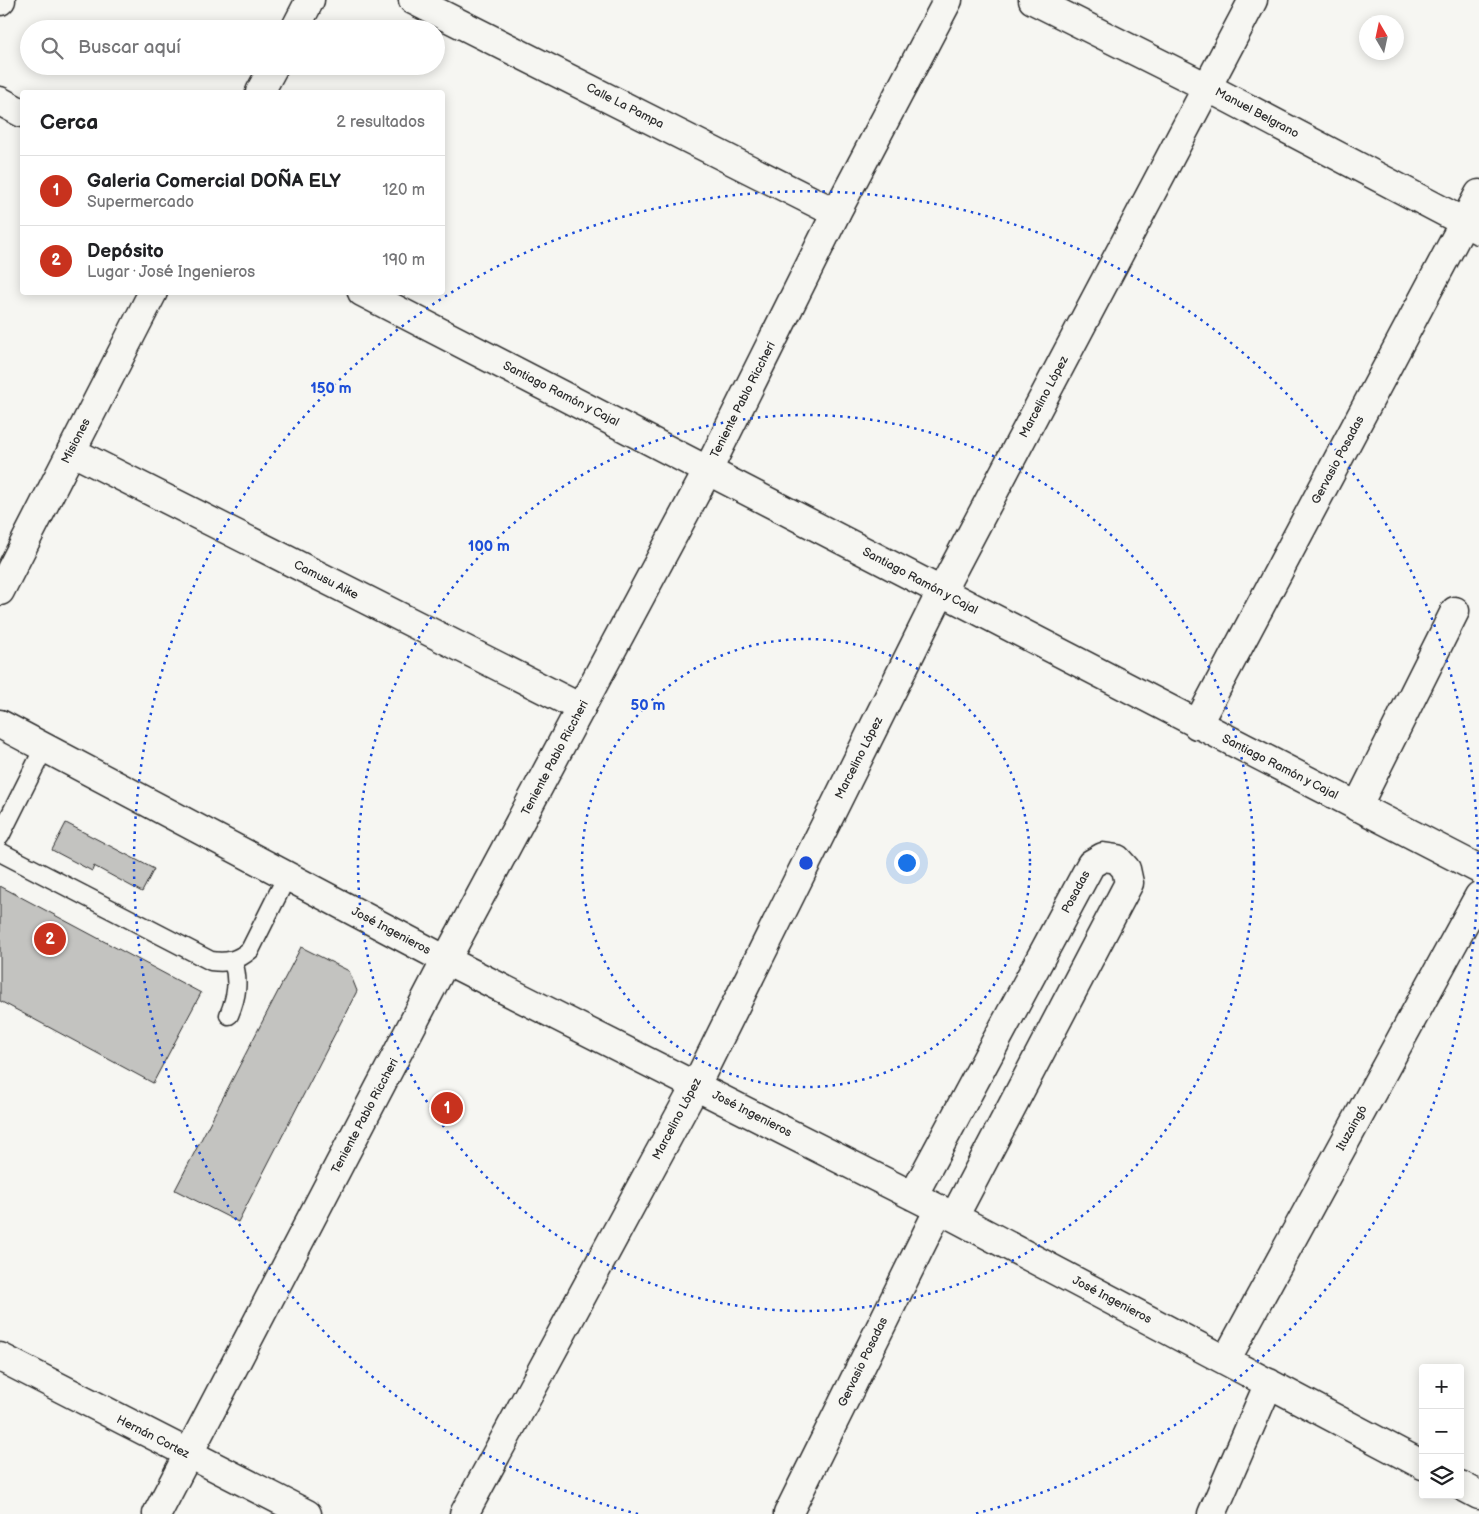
<!DOCTYPE html>
<html lang="es">
<meta charset="utf-8">
<style>
:root{--surface:#fff;--page:#f2f2f2;--text:#202124;--muted:#757577;--line:#e0e0e0;--accent:#c8321e}
body{margin:0;font-family:"Balsamiq Sans",sans-serif;background:var(--page);color:var(--text)}
.controls{position:absolute;right:15px;bottom:15px;display:grid;overflow:hidden;border-radius:5px;box-shadow:0 2px 12px #0003}
.controls button{width:45px;height:45px;display:grid;place-items:center;padding:0;border:0;border-bottom:1px solid var(--line);background:var(--surface);color:var(--text);font:25px sans-serif}
.compass{position:absolute;left:1359px;top:15px;width:45px;height:45px;border-radius:50%;background:var(--surface);box-shadow:0 2px 12px #0003;rotate:351deg}
.you{position:absolute;left:906px;top:862px;width:18px;height:18px;margin:-12px;border:4px solid #fff;border-radius:50%;background:#1a73e8;box-shadow:0 0 0 8px #1a73e833}
.badge{display:grid;place-items:center;width:32px;height:32px;border-radius:50%;background:var(--accent);color:#fff;font-size:16px;font-weight:700}
.pin{position:absolute;translate:-50% -50%;border:2px solid #fff;box-shadow:0 1px 5px #0006}
.list{margin:0;padding:0;list-style:none}
h2{display:flex;justify-content:space-between;align-items:center;height:65px;margin:0;padding:0 20px;font-size:21px}
h2 small{font-size:16px;font-weight:400;color:var(--muted)}
.list li{display:grid;grid-template-columns:32px 1fr auto;gap:15px;align-items:center;box-sizing:border-box;height:70px;padding:0 20px;border-top:1px solid var(--line)}
.list b{display:block;font-size:19px;white-space:nowrap}
.list p{margin:0;font-size:16px;white-space:nowrap;color:var(--muted)}
.list em{font-size:16px;font-style:normal;color:var(--muted)}
.icon{flex:none;width:28px;height:28px;fill:none;stroke:currentColor;stroke-width:2;stroke-linecap:round;stroke-linejoin:round}
.map{position:relative;flex:none;width:1479px;height:1514px;overflow:hidden}
.search{position:absolute;background:var(--surface);box-shadow:0 2px 12px #0003;left:20px;top:20px;width:425px;height:55px;display:flex;align-items:center;gap:12px;box-sizing:border-box;padding:0 18px;border-radius:28px;color:var(--muted);font-size:19px}
.panel{position:absolute;background:var(--surface);box-shadow:0 2px 12px #0003;left:20px;top:90px;width:425px;height:205px;border-radius:5px}
.map>svg:first-child{display:block}
.building{fill:#c3c3c0;stroke:#2b2b2b}
.lines{fill:none;stroke-linecap:round;stroke-linejoin:round}
.service-casing{stroke:#2b2b2b;stroke-width:21}
.minor-casing{stroke:#2b2b2b;stroke-width:31}
.tertiary-casing{stroke:#2b2b2b;stroke-width:31}
.service{stroke:#f6f6f2;stroke-width:18}
.minor{stroke:#f6f6f2;stroke-width:28}
.tertiary{stroke:#f6f6f2;stroke-width:28}
.ring{fill:none;stroke:#1d4ed8;stroke-width:2.5;stroke-dasharray:2.5 5}
.labels{text-anchor:middle;dominant-baseline:central;stroke-width:4;stroke-linejoin:round;paint-order:stroke}
.street-label{font-size:12px;fill:#2b2b2b;stroke:#f6f6f2}
.centre{fill:#1d4ed8;stroke:#f6f6f2;stroke-width:2.5}
.ring-label{font-size:15px;text-anchor:middle;font-weight:bold;fill:#1d4ed8;stroke:#f6f6f2;stroke-width:4;stroke-linejoin:round;paint-order:stroke}
</style>
<div class="map">
<svg width="1479" height="1514" viewBox="0 0 1479 1514">
<rect width="100%" height="100%" fill="#f6f6f2"/>
<filter id="ink" filterUnits="userSpaceOnUse"><feTurbulence type="fractalNoise" baseFrequency=".02" numOctaves="2"/><feDisplacementMap in="SourceGraphic" scale="10" xChannelSelector="R" yChannelSelector="G"/><feConvolveMatrix kernelMatrix="1 2 1 2 8 2 1 2 1" color-interpolation-filters="sRGB"/></filter>
<g filter="url(#ink)">
<path class="building" d="M66 823 154 869 142 892 94 866 92 871 52 850Z
M0 886 201 993 153 1083 0 1001Z
M301 947 349 971 357 991 238 1222 175 1190Z"/>
<g class="lines">
<defs>
<path id="service" d="M0 836 44 748
M0 852 211 961C228 963 237 961 250 950L287 876
M229 1015C237 996 239 981 233 961"/>
<path id="minor" d="M413 0 836 213
M1033 0 1207 87 1479 230
M0 1 1 0
M295 29 310 0
M260 92 274 66
M0 101 22 113
M362 292 1479 869
M71 451 581 708
M0 591 153 292
M0 724 446 960 939 1209 1423 1465
M1197 725 1479 194
M1357 807 1455 611
M913 1196 1091 864 1103 857 1117 859 1126 869 1129 883 954 1217
M0 1357 307 1514
M1226 1360 1479 896
M1460 1485 1479 1495
M464 1514 696 1085 941 592 1253 0
M788 1514 939 1209
M1212 1514 1269 1383"/>
<path id="tertiary" d="M157 1514 446 960 708 470 836 213 948 0"/>
</defs>
<use href="#service" class="service-casing"/>
<use href="#minor" class="minor-casing"/>
<use href="#tertiary" class="tertiary-casing"/>
<use href="#service" class="service"/>
<use href="#minor" class="minor"/>
<use href="#tertiary" class="tertiary"/>
</g>
</g>
<g class="ring">
<circle cx="806" cy="863" r="224"/>
<circle cx="806" cy="863" r="448"/>
<path d="M638 1514A672 672 0 1 1 974 1514"/>
</g>
<g class="labels">
<g class="street-label">
<text transform="translate(625 106) rotate(27)">Calle La Pampa</text>
<text transform="translate(1257 113) rotate(28)">Manuel Belgrano</text>
<text transform="translate(561 394) rotate(27)">Santiago Ramón y Cajal</text>
<text transform="translate(1044 397) rotate(-62)">Marcelino López</text>
<text transform="translate(743 400) rotate(-63)">Teniente Pablo Riccheri</text>
<text transform="translate(76 441) rotate(-63)">Misiones</text>
<text transform="translate(1338 460) rotate(-62)">Gervasio Posadas</text>
<text transform="translate(326 580) rotate(27)">Camusu Aike</text>
<text transform="translate(920 581) rotate(28)">Santiago Ramón y Cajal</text>
<text transform="translate(555 758) rotate(-62)">Teniente Pablo Riccheri</text>
<text transform="translate(859 758) rotate(-63)">Marcelino López</text>
<text transform="translate(1280 767) rotate(27)">Santiago Ramón y Cajal</text>
<text transform="translate(1076 892) rotate(-62)">Posadas</text>
<text transform="translate(391 931) rotate(28)">José Ingenieros</text>
<text transform="translate(752 1114) rotate(27)">José Ingenieros</text>
<text transform="translate(365 1116) rotate(-62)">Teniente Pablo Riccheri</text>
<text transform="translate(677 1119) rotate(-62)">Marcelino López</text>
<text transform="translate(1352 1128) rotate(-61)">Ituzaingó</text>
<text transform="translate(1112 1300) rotate(28)">José Ingenieros</text>
<text transform="translate(863 1362) rotate(-64)">Gervasio Posadas</text>
<text transform="translate(153 1437) rotate(27)">Hernán Cortez</text>
</g>
</g>
<circle cx="806" cy="863" r="8" class="centre"/>
<g class="ring-label">
<text x="331" y="393">150 m</text>
<text x="489" y="551">100 m</text>
<text x="648" y="710">50 m</text>
</g>
</svg>
<div class="controls">
<button>+</button>
<button>−</button>
<button><svg class="icon" aria-label="layers" viewBox="0 0 24 24"><path d="M12 4l9 5-9 5-9-5zM3 14l9 5 9-5"/></svg></button>
</div>
<svg class="compass" viewBox="-18 -18 36 36"><path d="M0-13l5 13h-10z" fill="#e53935"/><path d="M0 13l5-13h-10z" fill="#757577"/></svg>
<div class="you"></div>
<div class="pin badge" style="left:447px;top:1108px">1</div>
<div class="pin badge" style="left:50px;top:939px">2</div>
<div class="search"><svg class="icon" aria-label="search" viewBox="0 0 24 24"><circle cx="10" cy="10" r="6"/><path d="M15 15l6 6"/></svg>Buscar aquí</div>
<section class="panel">
<h2>Cerca<small>2 resultados</small></h2>
<ul class="list">
<li><span class="badge">1</span><div><b>Galeria Comercial DOÑA ELY</b><p>Supermercado</p></div><em>120 m</em></li>
<li><span class="badge">2</span><div><b>Depósito</b><p>Lugar · José Ingenieros</p></div><em>190 m</em></li>
</ul>
</section>
</div>
